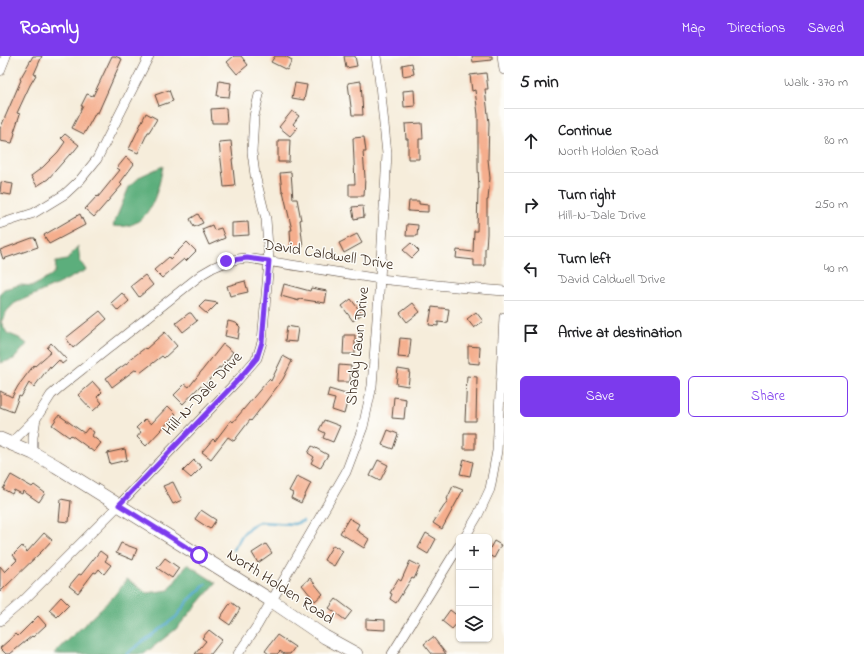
<!DOCTYPE html>
<meta charset="utf-8">
<style>
:root{--surface:#fff;--page:#f2f2f2;--text:#202124;--muted:#757577;--line:#e0e0e0;--accent:#7c3aed}
body{margin:0;font-family:"Indie Flower",sans-serif;background:var(--page);color:var(--text)}
.controls{position:absolute;right:12px;bottom:12px;display:grid;overflow:hidden;border-radius:6px;box-shadow:0 1px 3px #0004}
.controls button{width:36px;height:36px;display:grid;place-items:center;padding:0;border:0;border-bottom:1px solid var(--line);background:var(--surface);color:var(--text);font:20px sans-serif}
.stop{position:absolute;width:12px;height:12px;margin:-9px;border:3px solid #7c3aed;border-radius:50%;background:#fff}
.stop.end{background:#7c3aed;border-color:#fff;box-shadow:0 1px 4px #0008}
.list{margin:0;padding:0;list-style:none}
h2{display:flex;justify-content:space-between;align-items:center;height:52px;margin:0;padding:0 16px;font-size:17px}
h2 small{font-size:13px;font-weight:400;color:var(--muted)}
.list li{display:grid;grid-template-columns:26px 1fr auto;gap:12px;align-items:center;box-sizing:border-box;height:64px;padding:0 16px;border-top:1px solid var(--line)}
.list b{display:block;font-size:15px;white-space:nowrap}
.list p{margin:0;font-size:13px;white-space:nowrap;color:var(--muted)}
.list em{font-size:13px;font-style:normal;color:var(--muted)}
.actions{display:flex;gap:8px;padding:12px 16px}
.actions a{flex:1;padding:9px 0;border:1px solid var(--accent);border-radius:6px;text-align:center;font-size:14px;color:var(--accent)}
.actions .main{background:var(--accent);color:#fff}
.icon{flex:none;width:22px;height:22px;fill:none;stroke:currentColor;stroke-width:2;stroke-linecap:round;stroke-linejoin:round}
.map{position:relative;flex:none;width:504px;height:598px;overflow:hidden}
header{display:flex;align-items:center;gap:24px;box-sizing:border-box;height:56px;padding:0 20px;background:var(--accent);color:#fff}
header strong{font-size:19px}
nav{display:flex;gap:22px;margin-inline-start:auto;font-size:14px}
main{display:flex}
aside{flex:1;background:var(--surface)}
.map>svg:first-child{display:block}
.forest{fill:#5cae7b;stroke:#4c6c4c}
.lines{fill:none;stroke-linecap:round;stroke-linejoin:round}
.stream{stroke:#4ea6cb;stroke-width:2.5}
.building{fill:#f5ae8d}
.street-casing{stroke:#57473a;stroke-width:10}
.secondary-casing{stroke:#57473a;stroke-width:14}
.street{stroke:#fff;stroke-width:9}
.secondary{stroke:#fff;stroke-width:13}
.route{stroke:#7c3aed;stroke-width:5}
.labels{text-anchor:middle;dominant-baseline:central;stroke-width:3;stroke-linejoin:round;paint-order:stroke}
.street-label{font-size:16px;fill:#3b2a1e;stroke:#fdfcf7}
</style>
<header>
<strong>Roamly</strong>
<nav><a>Map</a><a>Directions</a><a>Saved</a></nav>
</header>
<main>
<div class="map">
<svg width="504" height="598" viewBox="0 0 504 598">
<rect width="100%" height="100%" fill="#fdfcf7"/>
<filter id="ink" filterUnits="userSpaceOnUse"><feTurbulence type="fractalNoise" baseFrequency=".025" numOctaves="2"/><feDisplacementMap in="SourceGraphic" scale="8" xChannelSelector="R" yChannelSelector="G"/><feConvolveMatrix kernelMatrix="1 2 1 2 8 2 1 2 1" color-interpolation-filters="sRGB"/></filter>
<filter id="wash" filterUnits="userSpaceOnUse"><feTurbulence type="fractalNoise" baseFrequency=".012" numOctaves="4" result="noise"/><feDisplacementMap in="SourceGraphic" scale="16" xChannelSelector="R" yChannelSelector="G"/><feGaussianBlur stdDeviation="0.9" result="paint"/><feColorMatrix in="noise" values="0 0 0 0 0 0 0 0 0 0 0 0 0 0 0 0 0 1.4 0 .05"/><feComposite in="paint" operator="in"/></filter>
<g filter="url(#wash)">
<rect width="100%" height="100%" fill="#f6eddb"/>
<path class="forest" d="M163 110C158 137 149 176 113 170L129 131 141 120Z
M78 190 80 205 86 214 56 229 15 247 7 255 1 266 7 277 19 282 27 288 14 303 0 307V237L4 233 20 229 33 230 46 223 55 216 56 206 67 204Z
M187 508 216 527 176 573 144 598H54L113 541 127 523 147 537 169 534Z"/>
<g class="lines">
<path class="stream" d="M233 494 243 478 251 470 259 466 294 468 303 465
M126 598 176 561 189 544 206 528"/>
</g>
<g id="blocks">
<path class="building" d="M33 0H42L34 18 36 19 30 29 17 57 20 58 14 76 15 77 12 87 0 85V73L21 24 20 23Z
M112 0H115L122 3 98 57 96 56 84 78 72 72 83 50H81L87 38 93 40Z
M234 0H241L248 9 237 18 227 6Z
M275 0H285L292 4 287 14 271 6Z
M344 0H355L357 10 346 12Z
M472 0H492V4L473 6Z
M412 7 414 18 403 20 402 9Z
M486 17 488 33H485L489 67 488 103 490 122 488 144H487V178L486 192H485V210H474V204L456 202 457 194 473 196 474 175H477L478 133H479L478 112V59L475 34 472 35 470 19Z
M219 25 231 27 229 41 217 40Z
M361 25 363 59H352L348 27Z
M295 27 307 29 304 44 292 42Z
M169 34 173 45 159 50 155 39Z
M414 34 415 50 404 51 403 35Z
M226 52 227 67H212L211 53Z
M292 55 299 60 293 68 297 72 290 80 279 71Z
M146 57 157 63 149 76H148L138 97 129 93Z
M422 67 423 83H419V103H408V83H406L405 68Z
M65 78 79 89 71 99 70 98 48 123 37 130 31 120 43 111 58 96 65 86 61 82Z
M364 81 366 96H363L365 121 364 140H349V128H355L353 82Z
M278 84H290L289 106H278Z
M231 85 233 103H232L235 130 224 131 219 86Z
M126 101 134 108 120 127 122 129 94 161 85 153 97 140 98 141 120 114 117 112Z
M291 116 293 143H297L301 164H300L303 191 291 192 290 174H292L283 135H282L280 117Z
M1 126 13 128 11 139 0 137Z
M409 145H419V148L428 149V156L408 155Z
M363 150 364 161 354 163 352 151Z
M80 158 85 169 49 188 44 179Z
M198 158 203 167 194 171 190 163Z
M248 166 249 179 232 180V167Z
M407 168 418 169 417 180H406Z
M212 169 214 174 221 172 225 182 209 189 202 173Z
M357 178 362 187 344 197 339 187Z
M32 182H35L38 191 3 203 0 194Z
M187 186 196 195 186 205 184 203 162 222 154 214 169 201 170 203Z
M411 187 419 195 412 202 403 194Z
M145 219 153 229 139 241 131 230Z
M245 225 248 236 230 240 227 230Z
M284 228 310 235 311 232 327 235 325 247 299 243V245L281 240Z
M122 237 129 245 118 255 111 247Z
M351 243 362 258 353 265 342 250Z
M205 245 218 247 207 258 199 251Z
M413 247 420 256 407 266 400 257Z
M432 251 449 253 447 267 438 266V270L429 269Z
M100 255 107 263 73 292 66 282Z
M476 256 483 265 474 272 467 263Z
M189 257H191L197 265 183 276 176 267Z
M228 265 236 267 240 271 238 283 225 280Z
M287 270 298 272 296 286 285 285Z
M165 276 177 290 164 302 162 300 140 317 136 313 112 331 106 322 130 305 129 304 145 292 146 293Z
M344 279H355V298H343Z
M400 282 411 283 409 302 398 301Z
M51 287 67 304 62 308 59 304 51 312 50 310 34 331 29 327 21 341 19 340 13 356 0 351V335L12 341 18 330 34 309 35 310 51 296 47 292Z
M223 288 233 296 221 312 219 311 203 332 200 330 183 348 174 339 185 328 189 331Z
M468 290 480 291 479 308 468 307Z
M283 300 292 305 283 323 251 365 250 364 234 385 228 381 211 403 202 396 213 383 215 385 231 364 233 366 269 323 271 325Z
M339 309 351 310 350 326H338Z
M398 313 410 315 408 330 396 328Z
M467 320 477 321 476 365H465Z
M93 326 102 336 97 341 102 347 93 355 78 339Z
M329 333 349 339 344 358 332 354 335 343 327 341Z
M394 341 406 343 404 363 392 362Z
M168 350 176 358 146 390 137 381 141 376 136 372 145 363 151 368Z
M59 359 84 377 88 372 94 376 92 380 101 387 94 396 71 379 69 381 52 369Z
M324 364 340 370 333 386 323 382 325 377 319 374Z
M388 374 398 378 393 393 382 389Z
M464 377H475V393H464Z
M312 390 328 399 320 412 311 407 314 401 308 397Z
M125 393 127 404 110 408 107 397Z
M464 403 473 406 470 420 460 418Z
M194 404 202 411 191 422 183 415Z
M378 404 388 409 380 425 370 420Z
M11 419 32 431 34 429 45 437 39 446 23 435 22 438 14 434 12 438 3 433Z
M297 420 311 427 301 447 291 442 293 437 289 435Z
M173 426 182 444 173 448 163 430Z
M453 430 463 434 442 473 433 467 448 444 447 443Z
M61 443 71 445 69 466 59 465Z
M201 454 216 464 210 473 195 463Z
M349 462 359 468 356 474 369 483 364 492 340 477Z
M44 477 52 484 42 495 0 536V510L5 516 17 504 13 499 22 490 27 496Z
M426 477 436 483 428 498 418 492Z
M494 485 501 489 494 502 489 499V494Z
M121 487 137 493 133 504 116 497Z
M266 488 272 497 258 507 252 497Z
M333 489 343 495 334 510 324 504Z
M100 495 108 501 105 505 111 509 104 518 99 513 96 517 94 516 78 537 69 530 79 518 81 519Z
M165 502 179 512 172 522 157 512Z
M410 505 420 510 414 523 412 522 396 547 390 543 392 538 390 537 398 523 401 525Z
M310 522 323 538 315 545 302 529Z
M61 541 69 549 57 561 49 554Z
M336 543 352 555 345 564 329 552Z
M231 546 240 553 230 569 220 562Z
M450 554 459 561V565L452 573 442 565Z
M38 560 46 569 33 581 32 580 10 598H6L0 592 16 578 18 580Z
M366 563 385 564V574L366 573Z
M209 574 222 584 211 598H195L206 585 202 582Z
M277 579 295 591 290 598H284L280 595 277 598H269L265 595Z
M433 581 446 598H432L424 588Z"/>
</g>
</g>
<g filter="url(#ink)">
<use href="#blocks" fill-opacity="0" stroke="#57473a" stroke-width="1"/>
<g class="lines">
<defs>
<path id="street" d="M502 0 504 14
M0 15 6 0
M0 168 34 157 65 138 80 124 97 103 149 0
M11 387 37 361 51 339 60 331 202 218C217 208 230 203 247 202L380 223 456 231 504 235
M33 397V381L36 362
M465 481 478 459 490 433 497 395 504 261
M0 565 23 545 119 449 238 324 257 302 262 286 269 205 266 163 255 119 252 96 254 60 259 39
M238 598 257 570 346 416 363 371 372 330 380 223 387 98 379 19 376 0
M392 598 459 490"/>
<path id="secondary" d="M0 383 33 397 56 410 272 545 325 581 356 598"/>
</defs>
<use href="#street" class="street-casing"/>
<use href="#secondary" class="secondary-casing"/>
<use href="#street" class="street"/>
<use href="#secondary" class="secondary"/>
</g>
</g>
<g class="lines" filter="url(#ink)">
<path class="route" d="M199 499 119 449 238 324 257 302 262 286 269 205 247 202 226 205"/>
</g>
<g class="labels">
<g class="street-label">
<text transform="translate(328 199) rotate(9)">David Caldwell Drive</text>
<text transform="translate(358 290) rotate(-84)">Shady Lawn Drive</text>
<text transform="translate(203 338) rotate(-47)">Hill-N-Dale Drive</text>
<text transform="translate(280 531) rotate(33)">North Holden Road</text>
</g>
</g>
</svg>
<div class="controls">
<button>+</button>
<button>−</button>
<button><svg class="icon" aria-label="layers" viewBox="0 0 24 24"><path d="M12 4l9 5-9 5-9-5zM3 14l9 5 9-5"/></svg></button>
</div>
<div class="stop" style="left:199px;top:499px"></div>
<div class="stop end" style="left:226px;top:205px"></div>
</div>
<aside>
<h2>5 min<small>Walk · 370 m</small></h2>
<ul class="list">
<li><svg class="icon" aria-label="ahead" viewBox="0 0 24 24"><path d="M12 20V5M6 11l6-6 6 6"/></svg><div><b>Continue</b><p>North Holden Road</p></div><em>80 m</em></li>
<li><svg class="icon" aria-label="right" viewBox="0 0 24 24"><path d="M7 20v-9h11M14 6l5 5-5 5"/></svg><div><b>Turn right</b><p>Hill-N-Dale Drive</p></div><em>250 m</em></li>
<li><svg class="icon" aria-label="left" viewBox="0 0 24 24"><path d="M17 20v-9H6M10 6l-5 5 5 5"/></svg><div><b>Turn left</b><p>David Caldwell Drive</p></div><em>40 m</em></li>
<li><svg class="icon" aria-label="arrive" viewBox="0 0 24 24"><path d="M6 21V4h12l-3 4 3 4H6"/></svg><div><b>Arrive at destination</b></div></li>
</ul>
<div class="actions"><a class="main">Save</a><a>Share</a></div>
</aside>
</main>
